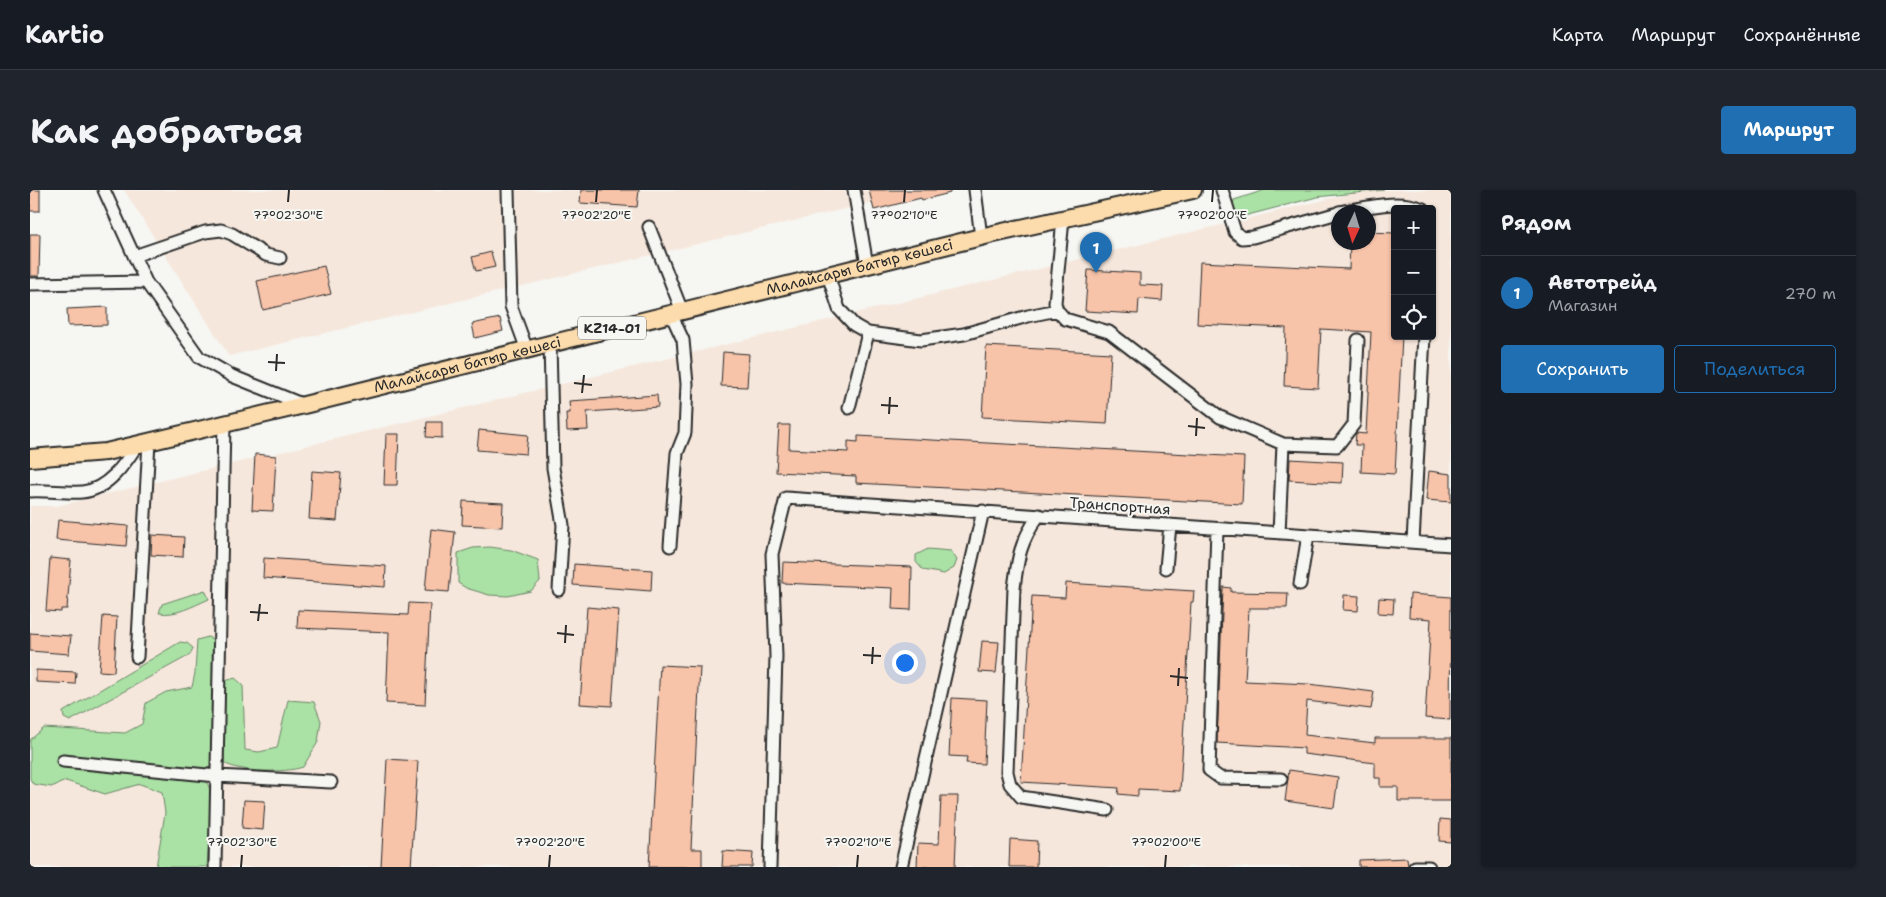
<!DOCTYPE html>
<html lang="ru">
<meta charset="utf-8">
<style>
:root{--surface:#171b24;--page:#20242c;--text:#f1f3f6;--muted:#9ea1a6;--line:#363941;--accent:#1f6fb2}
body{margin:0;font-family:"Shantell Sans",sans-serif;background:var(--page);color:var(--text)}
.controls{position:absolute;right:15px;top:15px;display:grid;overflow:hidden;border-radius:5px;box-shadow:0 1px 4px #0004}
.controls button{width:45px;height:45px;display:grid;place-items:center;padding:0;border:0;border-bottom:1px solid var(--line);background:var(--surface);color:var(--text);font:25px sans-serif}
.compass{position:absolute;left:1301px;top:15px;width:45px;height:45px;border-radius:50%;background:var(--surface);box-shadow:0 1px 4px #0004;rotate:184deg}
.you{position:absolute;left:874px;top:472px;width:18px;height:18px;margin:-12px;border:4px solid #fff;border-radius:50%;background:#1a73e8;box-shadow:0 0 0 8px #1a73e833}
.badge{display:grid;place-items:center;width:32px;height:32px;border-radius:50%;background:var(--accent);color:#fff;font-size:16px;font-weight:700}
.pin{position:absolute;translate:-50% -41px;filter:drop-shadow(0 1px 2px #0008)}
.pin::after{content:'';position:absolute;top:26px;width:18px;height:15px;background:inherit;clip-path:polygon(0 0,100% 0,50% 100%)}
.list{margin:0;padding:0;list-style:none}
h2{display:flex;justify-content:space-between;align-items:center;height:65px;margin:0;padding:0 20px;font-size:21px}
h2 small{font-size:16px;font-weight:400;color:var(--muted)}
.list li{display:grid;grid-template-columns:32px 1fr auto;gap:15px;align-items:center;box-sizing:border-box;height:75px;padding:0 20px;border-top:1px solid var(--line)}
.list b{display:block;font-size:19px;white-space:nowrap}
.list p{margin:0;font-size:16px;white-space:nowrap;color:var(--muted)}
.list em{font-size:16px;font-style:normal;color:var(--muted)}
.actions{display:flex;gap:10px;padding:15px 20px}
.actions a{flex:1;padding:11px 0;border:1px solid var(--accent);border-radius:5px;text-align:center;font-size:18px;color:var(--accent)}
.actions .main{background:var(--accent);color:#fff}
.icon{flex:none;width:28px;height:28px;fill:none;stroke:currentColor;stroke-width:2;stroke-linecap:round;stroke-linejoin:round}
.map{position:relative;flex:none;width:1421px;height:677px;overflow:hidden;border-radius:5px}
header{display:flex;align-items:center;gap:30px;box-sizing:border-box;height:70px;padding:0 25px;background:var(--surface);border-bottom:1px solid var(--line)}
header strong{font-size:24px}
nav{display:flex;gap:28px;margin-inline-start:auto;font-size:18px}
.intro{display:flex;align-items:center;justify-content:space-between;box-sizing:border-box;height:120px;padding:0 30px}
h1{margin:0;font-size:35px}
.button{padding:12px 22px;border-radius:5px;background:var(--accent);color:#fff;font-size:18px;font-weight:700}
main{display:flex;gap:30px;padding:0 30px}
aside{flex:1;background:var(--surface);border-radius:5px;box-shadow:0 1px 4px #0004}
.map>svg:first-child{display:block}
.built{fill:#f6e7dc;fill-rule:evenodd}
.green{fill:#aae1a4;stroke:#6a8668}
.building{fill:#f7c3a9;stroke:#2b2b2b}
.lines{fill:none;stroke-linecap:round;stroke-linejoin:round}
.minor-casing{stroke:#2b2b2b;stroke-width:15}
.highway-casing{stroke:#2b2b2b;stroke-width:20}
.minor{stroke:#f6f6f2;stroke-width:11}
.highway{stroke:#fcdcac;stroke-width:16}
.ticks{fill:none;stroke:#2b2b2b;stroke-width:2}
.labels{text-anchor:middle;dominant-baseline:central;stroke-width:4;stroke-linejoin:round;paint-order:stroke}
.shield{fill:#f6f6f2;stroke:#686867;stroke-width:1}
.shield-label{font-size:14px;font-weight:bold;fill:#2b2b2b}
.street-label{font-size:15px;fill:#2b2b2b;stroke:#f6f6f2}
.ticks-label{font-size:12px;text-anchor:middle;fill:#2b2b2b;stroke:#f6f6f2;stroke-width:4;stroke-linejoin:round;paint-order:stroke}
</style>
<header>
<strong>Kartio</strong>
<nav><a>Карта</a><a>Маршрут</a><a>Сохранённые</a></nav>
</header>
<div class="intro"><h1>Как добраться</h1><a class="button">Маршрут</a></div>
<main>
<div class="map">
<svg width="1421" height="677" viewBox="0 0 1421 677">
<rect width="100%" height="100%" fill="#f6f6f2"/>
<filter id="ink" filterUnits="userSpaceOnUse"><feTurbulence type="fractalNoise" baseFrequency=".02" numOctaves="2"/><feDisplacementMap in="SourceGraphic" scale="10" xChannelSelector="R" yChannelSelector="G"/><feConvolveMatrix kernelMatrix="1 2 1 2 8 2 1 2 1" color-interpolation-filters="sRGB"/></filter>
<g filter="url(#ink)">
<path class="built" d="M94 0H893L199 166Z
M1336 0H1421V677H0V316H27ZM1365 19H1402V146H1365ZM1308 22H1338V52H1308Z"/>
<path class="green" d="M1235 0H1354L1287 7 1218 25 1205 26 1202 18 1204 10Z
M460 357 481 360 508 370 510 391 501 401 478 406 459 405 436 398 428 393V363L443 358Z
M898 359 921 361 927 370 924 378 914 384 893 380 886 372V365Z
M175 400 179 409C163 416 146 426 129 423L132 414Z
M178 447 184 450 182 577 171 579 182 604 177 677H126L135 623 132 602 110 594 75 604 36 591 21 597 3 594 0 589V550L14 538 95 543 112 534 116 513 136 502 162 497 165 483 167 450Z
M150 452 157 453 163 458 160 465 40 531 34 528 33 522Z
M205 488 213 495 215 560 229 562 247 558 258 510 284 512 291 531 288 552 273 577C255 583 211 583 194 573L195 491Z"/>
<path class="building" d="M0 0H10V21H0Z
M551 0H609L607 17 550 13Z
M839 0H920V3L892 10 891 8 844 20Z
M1338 42 1365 43V146H1372L1365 284 1331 282 1332 255H1325L1326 243 1336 244 1341 142 1291 139 1288 198 1254 196 1256 138 1167 134 1170 72 1319 79 1320 52H1338Z
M0 44H10L9 86H0Z
M461 62 465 77 446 81 442 67Z
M294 76 301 104 233 120 227 91Z
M1058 80 1110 83V95L1133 96 1132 111 1109 109 1108 124 1055 121Z
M77 117V135L38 136 37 119Z
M470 128 473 141 445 148 442 134Z
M956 156 1081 163 1077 234 952 227Z
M693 162 719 164 717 197 691 196Z
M627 205 628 217 557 222 558 240 537 241 536 223H540L539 211Z
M397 232H412V248L396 247Z
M749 235H760L759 259 818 262V251L828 252V246L1214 267 1212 314 826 293V286L746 282Z
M449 240 498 245 496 264 447 260Z
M356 244H369L367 295H354Z
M225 264 246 266 243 321 222 320Z
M1260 269 1313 272 1312 293 1259 290Z
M282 281 311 283 307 331 279 329Z
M1399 281 1421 284V312L1396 310Z
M433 311 473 313 472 337 432 335Z
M28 330 98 336 96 356 26 350Z
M401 339 425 342 419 402 395 400Z
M122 345 154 347 153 367 121 365Z
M20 368 41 370 37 419H31V422L16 421Z
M234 368 356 376 355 397 233 388Z
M753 372 882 377 881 420 862 419 863 398 752 393Z
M544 374 622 380 621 401 543 395Z
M1036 393 1164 401 1163 412H1161L1150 601 1108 599V606L1088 604 1089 598 991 592 1002 406 1035 408Z
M1193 397 1201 398V402L1258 403 1257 418H1219L1215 491 1278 494 1344 502 1341 519 1277 511 1275 545 1345 553V548H1421V611H1368V597H1350V588H1345V573L1274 564V558L1187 553Z
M1380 404 1421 407 1420 530 1395 528 1401 429 1379 427Z
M1314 405 1329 406 1328 421 1313 420Z
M1349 408 1364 409 1363 424 1348 423Z
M379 413 400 414 395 515 356 513 359 442 267 438 268 420 378 425Z
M557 417 589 420 582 516 550 514Z
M73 426 87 427 84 482 69 481Z
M0 443 41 446 39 464 0 461Z
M952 451 969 452 966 483 949 482Z
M630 475 670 477 661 659H672V677H619Z
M6 480 46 482 45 494 6 492Z
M922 508 957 510 954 574 936 573 937 567 919 566Z
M357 569 388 571 381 677H351Z
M1259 580 1308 587 1304 618 1255 611Z
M911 606H928L925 677H887L888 653 909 654Z
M214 610 235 611 233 640 212 638Z
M1410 629 1421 630V652L1409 651Z
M980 649 1007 651 1006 677H979Z
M693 661 723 663 722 677H692Z
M1377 668 1378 677H1329V670Z"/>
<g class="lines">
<defs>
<path id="minor" d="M74 0 116 92 169 167 202 186 274 215
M478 0 481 116 497 160
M824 0 837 75
M945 0 951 47
M1192 0 1205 42 1212 48 1223 47 1308 23
M1309 22C1336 18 1367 8 1393 19
M1033 29 1025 113 1027 120 1035 129 1079 142 1190 227 1253 254
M619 37 652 121
M104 66 175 42 191 40 202 44 236 65 250 68
M798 85 809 119 824 135 838 143 891 150 934 144 998 126 1027 120
M0 94 116 92
M520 154 523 278 533 335 529 400
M819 218 838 143
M0 301C17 300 35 303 52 302 77 300 95 274 107 255
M1009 325C990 352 988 367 984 398L977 582 980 594 991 607 1077 620
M1187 339 1179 580 1190 588 1251 589
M1249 343 1253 254 1307 256 1324 234 1328 150
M1383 352 1394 146
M640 356 647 263 655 243 657 194 653 150 641 124
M1136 378 1140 335
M1270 394 1278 345
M107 467 119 252
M33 571 187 586 301 592
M185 677 194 234
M740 677 746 466 742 364 756 308 1421 355
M871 677 953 321
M1385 677H1399"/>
<g id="highway">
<path id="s1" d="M0 268 76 262 274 215 959 45 1163 0"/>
</g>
</defs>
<use href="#minor" class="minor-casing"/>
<use href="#highway" class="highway-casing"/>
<use href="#minor" class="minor"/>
<use href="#highway" class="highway"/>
</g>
</g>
<path class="ticks" d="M258 12 259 0M566 12 567 0M874 12 875 0M1182 12 1183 0M238 172 255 173M246 181 247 164M544 193 562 195M552 203 554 185M851 215 868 216M859 224 860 207M1158 236 1175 238M1166 246 1167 228M220 422 238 423M228 431 230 414M527 443 544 445M535 453 536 435M833 465 851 466M842 474 843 457M1140 486 1158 488M1148 496 1149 478M211 677 212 665M519 677 520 665M827 677 828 665M1135 677 1136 665"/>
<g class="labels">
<rect class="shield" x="548" y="126.5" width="68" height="23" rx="4"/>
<g class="shield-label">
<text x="582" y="138">KZ14-01</text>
</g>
<g class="street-label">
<text stroke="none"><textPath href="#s1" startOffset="852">Малайсары батыр көшесі</textPath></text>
<text stroke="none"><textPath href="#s1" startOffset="448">Малайсары батыр көшесі</textPath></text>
<text transform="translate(1090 316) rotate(4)">Транспортная</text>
</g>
</g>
<g class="ticks-label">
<text x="258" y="29">77°02'30"E</text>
<text x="566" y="29">77°02'20"E</text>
<text x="874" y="29">77°02'10"E</text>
<text x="1182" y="29">77°02'00"E</text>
<text x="212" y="656">77°02'30"E</text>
<text x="520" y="656">77°02'20"E</text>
<text x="828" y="656">77°02'10"E</text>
<text x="1136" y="656">77°02'00"E</text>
</g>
</svg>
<div class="controls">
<button>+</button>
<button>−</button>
<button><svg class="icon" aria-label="locate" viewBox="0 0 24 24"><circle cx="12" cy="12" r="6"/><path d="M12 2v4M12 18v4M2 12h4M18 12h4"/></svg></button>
</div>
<svg class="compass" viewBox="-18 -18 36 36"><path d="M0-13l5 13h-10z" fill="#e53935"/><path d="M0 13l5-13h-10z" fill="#9ea1a6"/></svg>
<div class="you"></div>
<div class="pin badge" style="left:1066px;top:83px">1</div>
</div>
<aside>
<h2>Рядом<small></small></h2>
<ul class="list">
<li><span class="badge">1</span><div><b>Автотрейд</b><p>Магазин</p></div><em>270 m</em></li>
</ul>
<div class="actions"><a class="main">Сохранить</a><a>Поделиться</a></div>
</aside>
</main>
